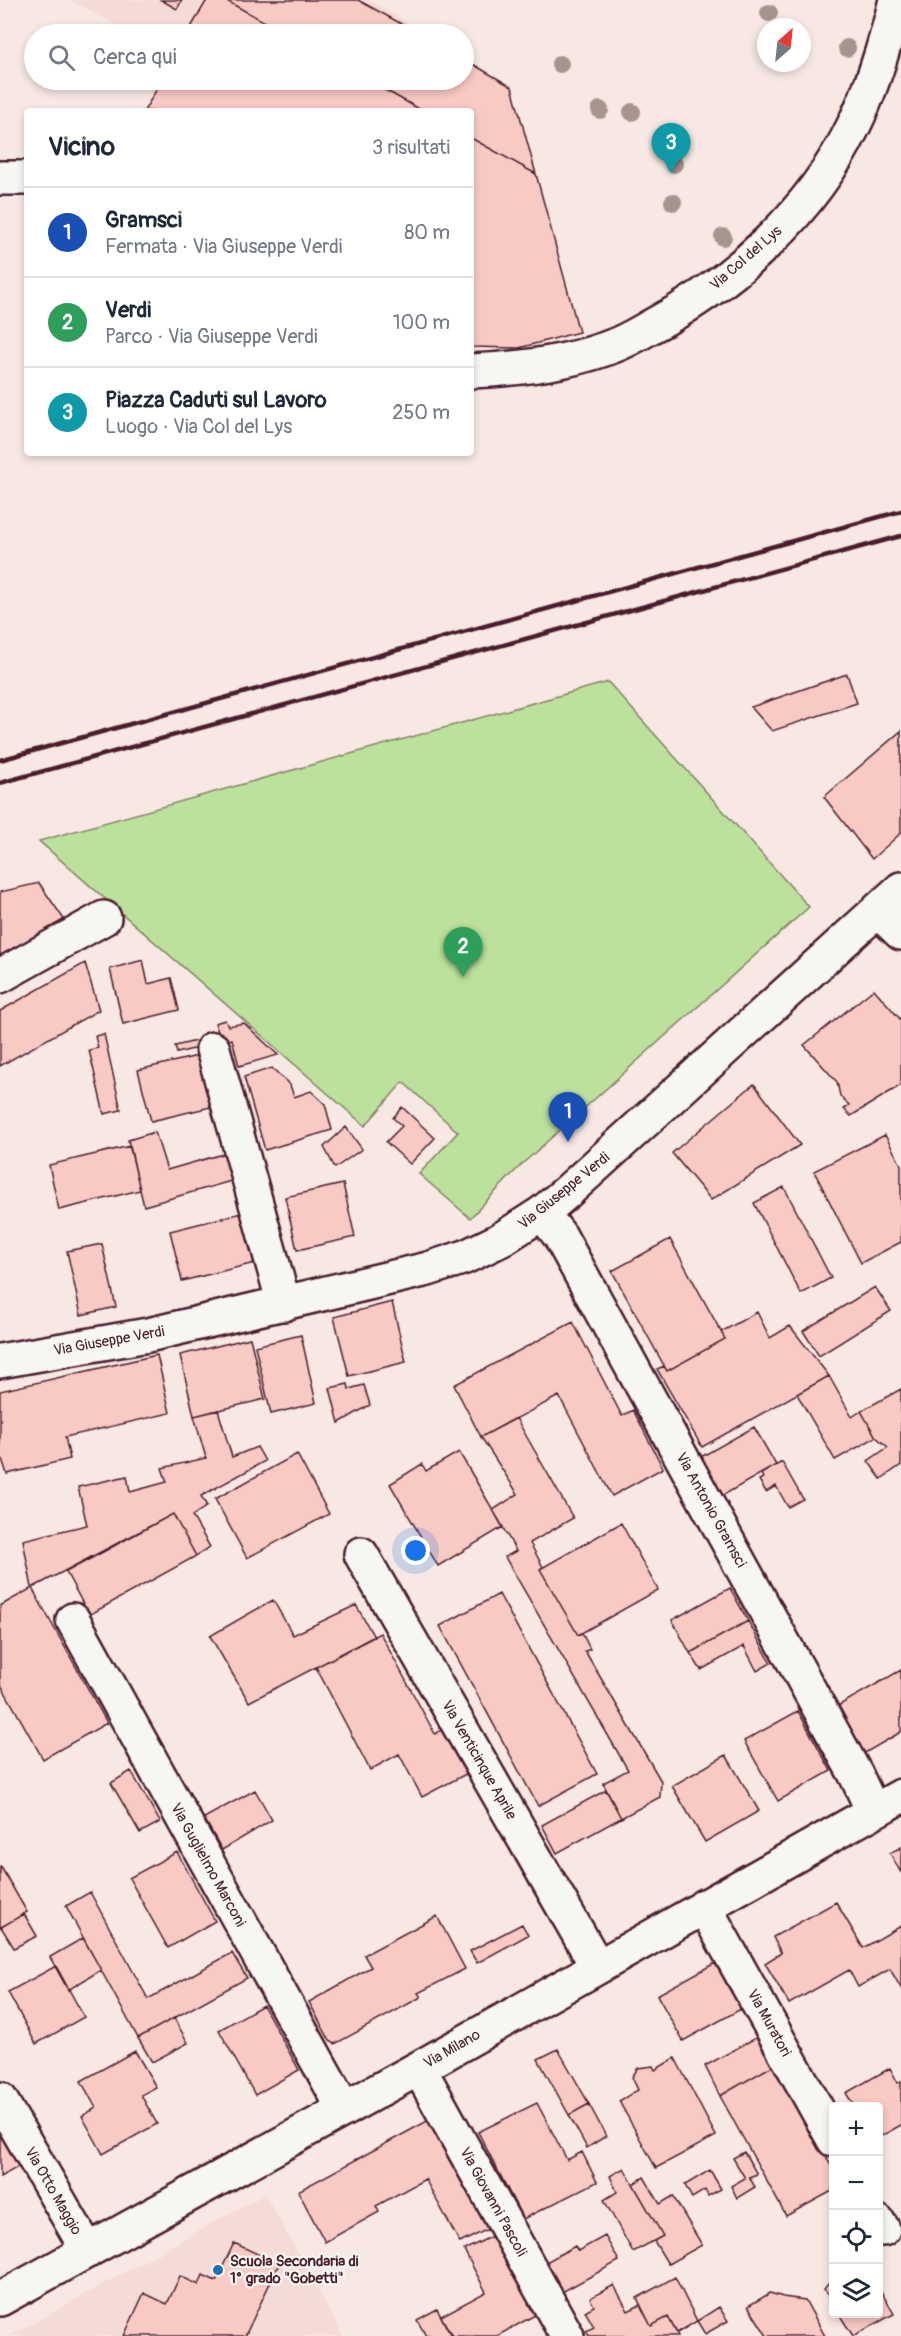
<!DOCTYPE html>
<html lang="it">
<meta charset="utf-8">
<style>
:root{--surface:#fff;--page:#f2f2f3;--text:#1f2937;--muted:#747a83;--line:#e0e1e3;--accent:#7c3aed}
body{margin:0;font-family:Pangolin,sans-serif;background:var(--page);color:var(--text)}
.controls{position:absolute;right:18px;bottom:18px;display:grid;overflow:hidden;border-radius:6px;box-shadow:0 3px 9px #0003}
.controls button{width:54px;height:54px;display:grid;place-items:center;padding:0;border:0;border-bottom:2px solid var(--line);background:var(--surface);color:var(--text);font:30px sans-serif}
.compass{position:absolute;left:757px;top:18px;width:54px;height:54px;border-radius:50%;background:var(--surface);box-shadow:0 3px 9px #0003;rotate:27deg}
.you{position:absolute;left:416px;top:1551px;width:21px;height:21px;margin:-15px;border:4px solid #fff;border-radius:50%;background:#1a73e8;box-shadow:0 0 0 9px #1a73e833}
.badge{display:grid;place-items:center;width:39px;height:39px;border-radius:50%;background:var(--accent);color:#fff;font-size:20px;font-weight:700}
.pin{position:absolute;translate:-50% -50px;filter:drop-shadow(0 2px 3px #0008)}
.pin::after{content:'';position:absolute;top:32px;width:21px;height:18px;background:inherit;clip-path:polygon(0 0,100% 0,50% 100%)}
.list{margin:0;padding:0;list-style:none}
h2{display:flex;justify-content:space-between;align-items:center;height:78px;margin:0;padding:0 24px;font-size:26px}
h2 small{font-size:20px;font-weight:400;color:var(--muted)}
.list li{display:grid;grid-template-columns:39px 1fr auto;gap:18px;align-items:center;box-sizing:border-box;height:90px;padding:0 24px;border-top:2px solid var(--line)}
.list b{display:block;font-size:22px;white-space:nowrap}
.list p{margin:0;font-size:20px;white-space:nowrap;color:var(--muted)}
.list em{font-size:20px;font-style:normal;color:var(--muted)}
.icon{flex:none;width:33px;height:33px;fill:none;stroke:currentColor;stroke-width:2;stroke-linecap:round;stroke-linejoin:round}
.map{position:relative;flex:none;width:901px;height:2336px;overflow:hidden}
.search{position:absolute;background:var(--surface);box-shadow:0 3px 9px #0003;left:24px;top:24px;width:450px;height:66px;display:flex;align-items:center;gap:15px;box-sizing:border-box;padding:0 21px;border-radius:33px;color:var(--muted);font-size:22px}
.panel{position:absolute;background:var(--surface);box-shadow:0 3px 9px #0003;left:24px;top:108px;width:450px;height:348px;border-radius:6px}
.map>svg:first-child{display:block}
.built{fill:#f5dbd6}
.green{fill:#bce19c;stroke:#838064;stroke-width:1.5}
.building{fill:#f9c9c4;stroke:#4a1f2b;stroke-width:1.5}
.lines{fill:none;stroke-linecap:round;stroke-linejoin:round}
.minor-casing{stroke:#4a1f2b;stroke-width:38}
.minor{stroke:#f6f6f2;stroke-width:33}
.rail{stroke:#4a1f2b;stroke-width:4.5}
.tree{fill:#a7948e}
.poi-dot{fill:#1f6fb2;stroke:#f6f6f2;stroke-width:2}
.labels{text-anchor:middle;dominant-baseline:central;stroke-width:4.5;stroke-linejoin:round;paint-order:stroke}
.street-label{font-size:15px;fill:#4a1f2b;stroke:#f6f6f2}
.poi-label{font-size:15px;font-weight:bold;fill:#4a1f2b;stroke:#f6f6f2;text-anchor:start}
</style>
<div class="map">
<svg width="901" height="2336" viewBox="0 0 901 2336">
<rect width="100%" height="100%" fill="#f7e8e4"/>
<filter id="ink" filterUnits="userSpaceOnUse"><feTurbulence type="fractalNoise" baseFrequency=".0167" numOctaves="2"/><feDisplacementMap in="SourceGraphic" scale="12" xChannelSelector="R" yChannelSelector="G"/><feConvolveMatrix kernelMatrix="1 2 1 2 8 2 1 2 1" color-interpolation-filters="sRGB"/></filter>
<g filter="url(#ink)">
<path class="built" d="M71 0H368L428 34H132Z
M265 2194 343 2336H10Z"/>
<path class="green" d="M608 682 809 907 521 1165 470 1218 419 1174 458 1132 403 1082 365 1126 39 841Z"/>
<path class="building" d="M161 0H182L177 9Z
M207 0H225L287 34H187Z
M225 0H358L420 34H287Z
M464 59 512 87 536 174 471 138V111H423L367 80H464Z
M162 80H367L423 111H144Z
M471 138 536 174 579 332 519 348 471 347Z
M847 674 857 703 772 731 751 707Z
M901 731V833L872 859 824 797Z
M39 883 70 928 0 967V892Z
M143 960 148 984 171 978 179 1010 123 1024 110 969Z
M85 963 99 1010 0 1066V1011Z
M874 989 901 1020V1085L851 1116 844 1109 849 1105 840 1096 837 1082 804 1045Z
M225 1020 228 1026 244 1023 278 1055 239 1066 232 1039 221 1041 215 1023Z
M104 1034 121 1110 104 1114 89 1050 98 1048 95 1036Z
M196 1041 197 1048 177 1053 175 1046Z
M202 1055 215 1106 151 1121 138 1070Z
M272 1068 290 1085 294 1097 311 1091 325 1104 332 1130 265 1150 244 1077Z
M754 1084 800 1145 711 1200 672 1153Z
M402 1107 435 1138 410 1164 386 1142 402 1126 393 1118Z
M346 1127 362 1149 335 1168 324 1147Z
M155 1132 167 1170 230 1152 238 1179 144 1206 128 1140Z
M885 1135 901 1165V1242L861 1263 814 1171Z
M130 1146 140 1190 59 1210 49 1165Z
M343 1184 355 1237 297 1250 285 1197Z
M784 1187 831 1278 801 1294 754 1203Z
M246 1212 259 1262 182 1281 170 1231Z
M670 1239 725 1339 667 1371 612 1271Z
M102 1244 116 1307 81 1315 67 1251Z
M875 1287 891 1311 819 1356 803 1331Z
M392 1302 406 1362 349 1376 334 1317Z
M757 1312 770 1338 790 1326 829 1376 702 1447 657 1369 664 1366 667 1371 725 1339 721 1332Z
M573 1322 622 1416 633 1410 663 1468 612 1496 559 1396 481 1437 454 1385Z
M301 1335 316 1403 271 1414 255 1346Z
M250 1338 265 1399 194 1416 180 1355Z
M157 1355 170 1413 65 1437 70 1459 7 1474 0 1453V1391Z
M829 1376 852 1417 861 1411 876 1437 835 1460 797 1394Z
M348 1384 349 1389 364 1385 370 1405 339 1423 330 1388Z
M901 1389V1465L881 1479 868 1461 888 1447 876 1437 861 1411Z
M218 1410 232 1457 257 1447 265 1461 201 1496 207 1506 192 1516 210 1547 196 1556 173 1514 32 1588 23 1540 87 1525 78 1487 127 1476 130 1492 167 1482 162 1468 206 1458 194 1416Z
M516 1418 573 1518 530 1543 543 1567 540 1569 578 1635 582 1633 590 1649 585 1651 661 1781 660 1797 621 1818 603 1783 628 1770 505 1557 516 1551 493 1510 518 1494 481 1437Z
M754 1427 776 1465 720 1497 699 1458Z
M459 1452 503 1527 438 1566 390 1484 422 1464 426 1471Z
M297 1454 329 1514 247 1558 215 1499Z
M782 1462 803 1499 788 1507 776 1486 766 1492 759 1480 763 1478 761 1474Z
M173 1514 196 1556 89 1615 66 1572Z
M621 1523 658 1590 578 1635 540 1569Z
M32 1588 107 1723 43 1759 0 1683V1606Z
M730 1588 748 1621 690 1653 672 1620Z
M499 1594 597 1774 538 1806 440 1626Z
M273 1600 293 1635 356 1605 374 1637 249 1702 210 1636Z
M748 1621 771 1663 757 1671 744 1646 701 1670 690 1653Z
M380 1633 435 1734 441 1730 466 1774 422 1797 399 1754 370 1770 316 1667Z
M901 1670V1732L863 1754 836 1707Z
M798 1711 831 1771 778 1801 744 1741Z
M726 1755 759 1811 705 1842 672 1786Z
M131 1771 160 1822 140 1833 111 1783Z
M255 1790 272 1820 222 1850 204 1818Z
M606 1790 621 1818 557 1853 542 1825Z
M901 1847V1873L890 1853Z
M177 1852 215 1921 168 1948 129 1878Z
M1 1867 27 1912 0 1928V1867Z
M90 1892 148 1999 232 1953 247 1978 138 2038 66 1906Z
M836 1902 863 1948 901 1926V1988L890 1969 858 1987 849 1970 789 2004 765 1963 781 1953 773 1937Z
M24 1914 37 1936 14 1948 1 1927Z
M437 1916 465 1969 418 1993 421 1997 335 2044 330 2041 309 2002 371 1967 364 1955Z
M522 1924 528 1935 477 1963 470 1951Z
M83 1938 101 1970 68 1990 50 1957Z
M715 1963 741 2009 683 2041 657 1995Z
M56 1966 84 2017 36 2044 8 1992Z
M263 2005 299 2070 255 2095 219 2030Z
M174 2018 188 2043 152 2062 138 2038Z
M757 2037 774 2065 720 2096 705 2066Z
M558 2049 589 2104 569 2115 538 2059Z
M135 2051 156 2087 141 2095 157 2124 103 2154 82 2116 96 2108 81 2081Z
M675 2058 716 2136 656 2168 619 2101 638 2090 632 2077 638 2068 653 2066 655 2070Z
M774 2065 834 2171V2190L786 2216 720 2096Z
M890 2068 898 2083 901 2081V2125L878 2138V2106H854L846 2093Z
M537 2103 567 2160 582 2152 597 2182 523 2219 478 2132Z
M589 2104 606 2136 587 2148 569 2115Z
M431 2119 490 2228 460 2243 425 2179 376 2206 379 2212 325 2242 298 2191Z
M0 2130 20 2166 0 2177Z
M744 2152 757 2174 749 2177 755 2187 737 2198 731 2186 745 2178 733 2158Z
M624 2168 663 2236 633 2252 604 2200 617 2192 610 2176Z
M710 2170 721 2189 708 2196 705 2190 692 2198 685 2185Z
M644 2177 660 2204 673 2196 702 2245 668 2264 654 2241 663 2236 633 2184Z
M494 2235 537 2314 497 2336H452L441 2316 486 2292 464 2250Z
M605 2236 619 2261 562 2292 546 2262 575 2246 578 2251Z
M234 2243 279 2264 245 2336H124L144 2293 167 2304 180 2276 199 2285 203 2275 216 2281Z
M675 2277 697 2321 677 2333 668 2317 651 2326 637 2298Z
M834 2277V2305L824 2289Z
M614 2285 628 2311 640 2305 651 2326 668 2317 678 2336H589L586 2331 594 2327 585 2311 594 2306 590 2298Z
M878 2286 894 2314 853 2336 839 2314H878Z
M770 2293 783 2297 805 2300 825 2336H767L748 2306Z
M719 2307 728 2321 705 2334 697 2321Z
M437 2309 451 2336H426L417 2320Z"/>
<g class="lines">
<defs>
<path id="minor" d="M0 178H27
M471 371C521 369 572 363 618 344 629 339 640 333 650 327 735 282 812 212 854 125 873 86 886 42 896 0
M878 911 901 933
M0 976 104 918
M213 1049 284 1304
M542 1213 560 1236 856 1775 873 1811
M0 1361 148 1335 428 1269 465 1257 500 1240 542 1213 567 1192 901 889
M361 1554 597 1966
M73 1620 344 2109
M704 1906 834 2140
M419 2068 567 2336
M0 2099 88 2251
M878 2222 883 2229
M0 2299 419 2068 901 1796"/>
</defs>
<use href="#minor" class="minor-casing"/>
<use href="#minor" class="minor"/>
<path class="rail" d="M0 760 901 511
M0 783 901 536"/>
</g>
<g class="tree">
<circle cx="769" cy="13" r="9"/>
<circle cx="847" cy="48" r="9"/>
<circle cx="560" cy="64" r="9"/>
<circle cx="600" cy="110" r="9"/>
<circle cx="632" cy="112" r="9"/>
<circle cx="674" cy="164" r="9"/>
<circle cx="673" cy="202" r="9"/>
<circle cx="723" cy="237" r="9"/>
</g>
</g>
<circle class="poi-dot" cx="218" cy="2270" r="6"/>
<g class="labels">
<g class="street-label">
<text transform="translate(746 258) rotate(-41)">Via Col del Lys</text>
<text transform="translate(564 1191) rotate(-39)">Via Giuseppe Verdi</text>
<text transform="translate(109 1341) rotate(-10)">Via Giuseppe Verdi</text>
<text transform="translate(711 1510) rotate(61)">Via Antonio Gramsci</text>
<text transform="translate(479 1760) rotate(60)">Via Venticinque Aprile</text>
<text transform="translate(208 1865) rotate(61)">Via Guglielmo Marconi</text>
<text transform="translate(769 2023) rotate(61)">Via Muratori</text>
<text transform="translate(452 2049) rotate(-30)">Via Milano</text>
<text transform="translate(53 2191) rotate(60)">Via Otto Maggio</text>
<text transform="translate(493 2202) rotate(61)">Via Giovanni Pascoli</text>
</g>
<g class="poi-label">
<text x="230" y="2261">Scuola Secondaria di<tspan x="230" dy="17">1° grado "Gobetti"</tspan></text>
</g>
</g>
</svg>
<div class="controls">
<button>+</button>
<button>−</button>
<button><svg class="icon" aria-label="locate" viewBox="0 0 24 24"><circle cx="12" cy="12" r="6"/><path d="M12 2v4M12 18v4M2 12h4M18 12h4"/></svg></button>
<button><svg class="icon" aria-label="layers" viewBox="0 0 24 24"><path d="M12 4l9 5-9 5-9-5zM3 14l9 5 9-5"/></svg></button>
</div>
<svg class="compass" viewBox="-18 -18 36 36"><path d="M0-13l5 13h-10z" fill="#e53935"/><path d="M0 13l5-13h-10z" fill="#747a83"/></svg>
<div class="you"></div>
<div class="pin badge" style="left:568px;top:1142px;background:#1a4fb4">1</div>
<div class="pin badge" style="left:463px;top:977px;background:#2e9e5b">2</div>
<div class="pin badge" style="left:671px;top:173px;background:#0f9aa8">3</div>
<div class="search"><svg class="icon" aria-label="search" viewBox="0 0 24 24"><circle cx="10" cy="10" r="6"/><path d="M15 15l6 6"/></svg>Cerca qui</div>
<section class="panel">
<h2>Vicino<small>3 risultati</small></h2>
<ul class="list">
<li><span class="badge" style="background:#1a4fb4">1</span><div><b>Gramsci</b><p>Fermata · Via Giuseppe Verdi</p></div><em>80 m</em></li>
<li><span class="badge" style="background:#2e9e5b">2</span><div><b>Verdi</b><p>Parco · Via Giuseppe Verdi</p></div><em>100 m</em></li>
<li><span class="badge" style="background:#0f9aa8">3</span><div><b>Piazza Caduti sul Lavoro</b><p>Luogo · Via Col del Lys</p></div><em>250 m</em></li>
</ul>
</section>
</div>
